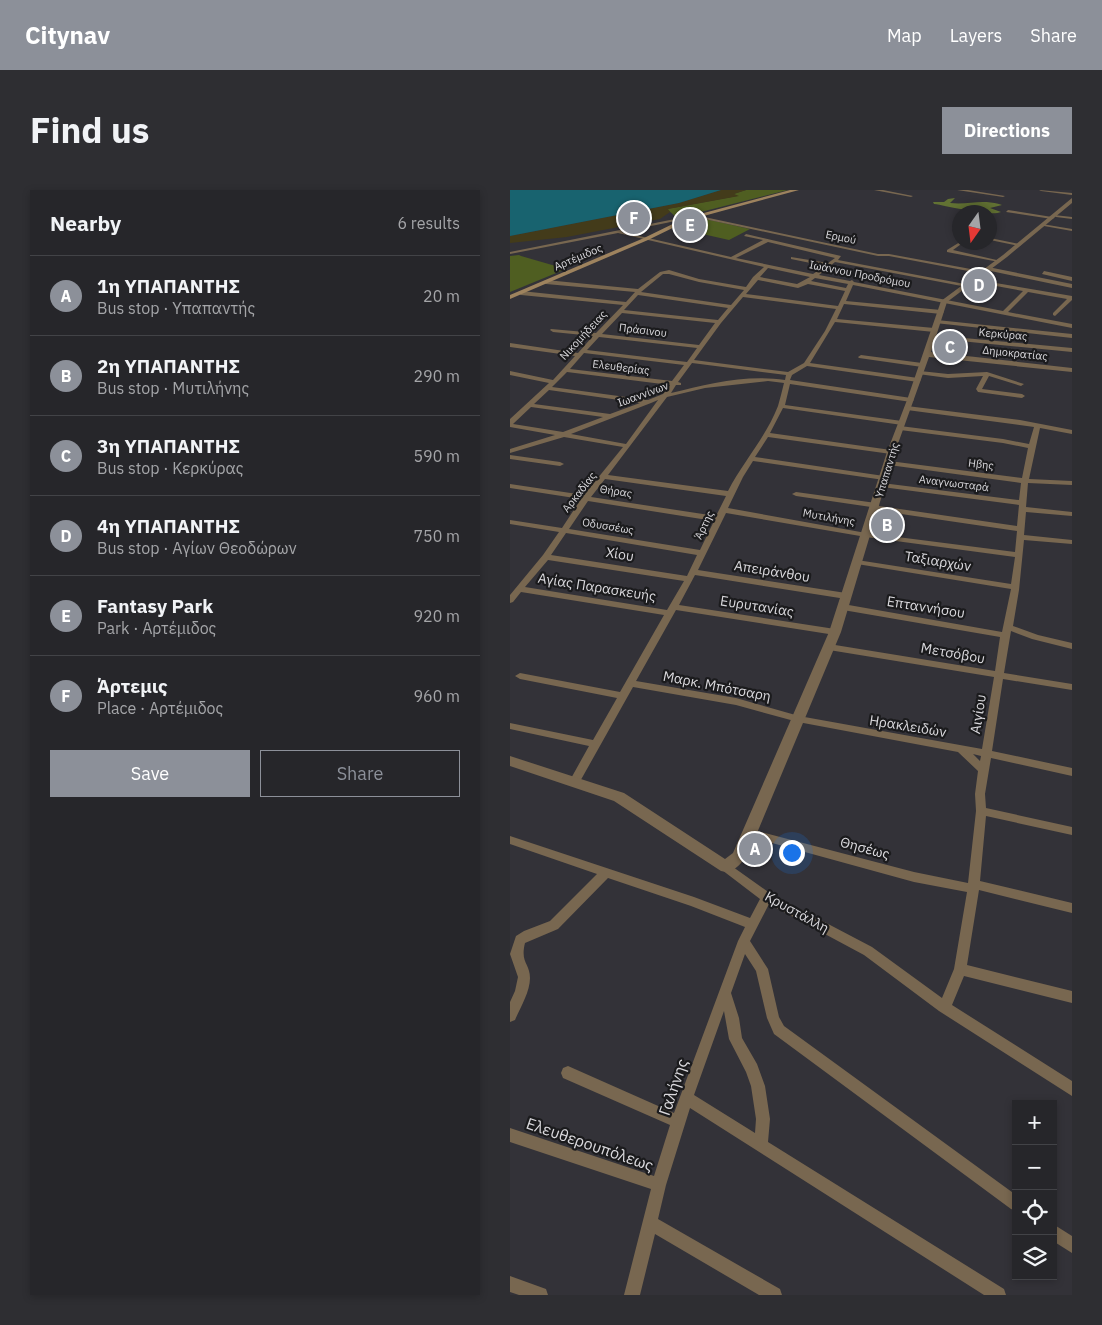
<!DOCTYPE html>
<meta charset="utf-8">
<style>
:root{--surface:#26262a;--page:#2e2e32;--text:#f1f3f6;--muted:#a4a5a8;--line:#424347;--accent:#8c9099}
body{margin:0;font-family:"IBM Plex Sans",sans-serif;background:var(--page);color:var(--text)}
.controls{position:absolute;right:15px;bottom:15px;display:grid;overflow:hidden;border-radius:0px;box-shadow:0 2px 8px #0003}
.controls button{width:45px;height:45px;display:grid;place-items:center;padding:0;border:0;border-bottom:1px solid var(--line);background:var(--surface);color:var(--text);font:25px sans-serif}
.compass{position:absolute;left:442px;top:15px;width:45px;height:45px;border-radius:50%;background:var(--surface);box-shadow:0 2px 8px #0003;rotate:194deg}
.you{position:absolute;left:281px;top:662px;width:18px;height:18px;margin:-12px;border:4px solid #fff;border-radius:50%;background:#1a73e8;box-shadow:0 0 0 8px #1a73e833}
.badge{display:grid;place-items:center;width:32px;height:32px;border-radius:50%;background:var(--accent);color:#fff;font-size:16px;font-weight:700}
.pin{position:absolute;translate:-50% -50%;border:2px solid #fff;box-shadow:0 1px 5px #0006}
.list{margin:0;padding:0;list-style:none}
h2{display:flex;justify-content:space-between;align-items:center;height:65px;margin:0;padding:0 20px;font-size:21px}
h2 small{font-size:16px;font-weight:400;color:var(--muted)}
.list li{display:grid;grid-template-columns:32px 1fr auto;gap:15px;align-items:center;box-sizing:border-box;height:80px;padding:0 20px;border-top:1px solid var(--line)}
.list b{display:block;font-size:19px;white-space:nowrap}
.list p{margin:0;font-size:16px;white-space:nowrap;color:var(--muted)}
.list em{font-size:16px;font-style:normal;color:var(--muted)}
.actions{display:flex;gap:10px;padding:15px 20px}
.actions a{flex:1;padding:11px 0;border:1px solid var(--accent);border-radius:0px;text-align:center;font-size:18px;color:var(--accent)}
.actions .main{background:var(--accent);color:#fff}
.icon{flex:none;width:28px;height:28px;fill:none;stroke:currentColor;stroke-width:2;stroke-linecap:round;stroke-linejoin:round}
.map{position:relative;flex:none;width:562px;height:1105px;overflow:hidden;border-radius:0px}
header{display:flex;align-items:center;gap:30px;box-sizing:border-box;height:70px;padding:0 25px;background:var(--accent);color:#fff}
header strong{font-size:24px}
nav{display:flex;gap:28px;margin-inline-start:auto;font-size:18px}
.intro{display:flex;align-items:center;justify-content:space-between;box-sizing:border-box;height:120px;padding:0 30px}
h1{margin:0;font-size:35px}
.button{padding:12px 22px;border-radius:0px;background:var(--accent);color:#fff;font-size:18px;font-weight:700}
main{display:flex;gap:30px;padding:0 30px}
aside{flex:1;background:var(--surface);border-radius:0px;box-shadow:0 2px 8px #0003}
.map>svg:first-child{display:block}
.green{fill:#4f5e21}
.forest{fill:#627233}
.sand{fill:#433b1a}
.water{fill:#18636f}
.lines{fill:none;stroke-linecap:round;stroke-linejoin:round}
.minor{fill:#786750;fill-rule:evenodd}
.tertiary{fill:#786750;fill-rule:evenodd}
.secondary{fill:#9e835e;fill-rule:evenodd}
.labels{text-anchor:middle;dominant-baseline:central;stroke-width:4.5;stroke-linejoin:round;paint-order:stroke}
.far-street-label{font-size:11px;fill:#dad9dd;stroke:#1b1b1d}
.street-label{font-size:14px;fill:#dad9dd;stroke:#1b1b1d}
.near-street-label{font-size:16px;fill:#dad9dd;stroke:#1b1b1d}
</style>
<header>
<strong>Citynav</strong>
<nav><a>Map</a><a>Layers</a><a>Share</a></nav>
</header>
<div class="intro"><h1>Find us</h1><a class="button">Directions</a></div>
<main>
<aside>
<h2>Nearby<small>6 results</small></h2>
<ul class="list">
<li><span class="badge">A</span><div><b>1η ΥΠΑΠΑΝΤΗΣ</b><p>Bus stop · Υπαπαντής</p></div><em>20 m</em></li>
<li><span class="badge">B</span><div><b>2η ΥΠΑΠΑΝΤΗΣ</b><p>Bus stop · Μυτιλήνης</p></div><em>290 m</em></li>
<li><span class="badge">C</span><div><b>3η ΥΠΑΠΑΝΤΗΣ</b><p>Bus stop · Κερκύρας</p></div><em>590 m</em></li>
<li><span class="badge">D</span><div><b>4η ΥΠΑΠΑΝΤΗΣ</b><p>Bus stop · Αγίων Θεοδώρων</p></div><em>750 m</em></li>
<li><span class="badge">E</span><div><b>Fantasy Park</b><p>Park · Αρτέμιδος</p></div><em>920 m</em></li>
<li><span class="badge">F</span><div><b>Άρτεμις</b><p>Place · Αρτέμιδος</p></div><em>960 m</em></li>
</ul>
<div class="actions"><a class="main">Save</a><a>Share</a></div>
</aside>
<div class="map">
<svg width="562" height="1105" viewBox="0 0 562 1105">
<rect width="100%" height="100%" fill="#333238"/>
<path class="green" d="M236 0H278L167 28 157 19 227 6 223 4Z
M191 28 240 39 219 50 166 38Z
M9 65 11 66 56 79 0 102V66Z"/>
<path class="forest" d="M445 8 440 13C459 15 470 9 489 14L492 15 480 18 491 22C480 27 439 16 424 14L423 12H434L438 9Z"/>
<path class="sand" d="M211 0H236L224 4 229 6 158 19 160 22 150 29 57 47 0 53V46L169 13Z"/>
<path class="water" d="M0 0H211L169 13 0 46Z"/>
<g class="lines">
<path class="minor" d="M364 0H373L403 6 401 7Z
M447 0H458L495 6 493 7Z
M529 0 562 3V5L531 1Z
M498 20 542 27 544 28 542 29 496 22Z
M185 25 368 64H379L477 82 474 84 379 66H368L185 27 112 42 221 67 253 50 234 46 236 44 331 66 328 70 460 95 457 97 325 72 309 85 340 91 342 90 344 92 493 121 513 101 464 92 462 89 562 106V110L545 126 543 125V123L557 109 518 102 498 122 562 134V138L343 95 336 111 431 120 434 122 431 124 334 114 327 129 424 138 427 140 424 142 325 132 300 173 408 188 411 190 408 192 297 176 282 185 280 190 401 208 404 210 401 212 280 194 275 215 392 231 395 233 392 235 273 218 260 243 381 260 384 262 381 264 258 247 245 267 374 286 378 288 374 290 243 271 233 287 218 318 356 343 505 362 507 341 364 320H361V317L286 306 282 304 286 302 366 313H369V316L507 336 509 315 372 297 368 295 372 293 509 310 511 293 379 275 375 273 379 271 512 288 518 258 493 253 390 240 387 238 390 236 493 249 519 254 524 237 397 220 394 218 397 216 510 230 562 240V244L530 238 519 289 562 291V295L518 293 516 317 562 322V326L516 322 514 345 562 350V354L514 350 509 400 503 436 528 445 562 453V459L522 449 501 441 494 483 562 494V500L493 489 482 561 562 578V586L481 568 475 604 476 618 562 637V645L476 626 470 691 562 713V723L469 700 457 775 562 801V813L454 786 442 815 562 891V906L429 821 354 765 259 714 240 751 258 779 269 827 274 836 506 1005V1021L501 1019 264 844 257 828 246 781 235 764 221 803 229 828 232 848 247 874 255 896 260 929 258 952 494 1099 496 1105H474L180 918 156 995 148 1029 270 1099 272 1105H249L145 1044 130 1105H114L141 999 0 952V938L144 986 160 935 53 888 51 883 53 878 58 876 164 923 228 751 235 737 181 716 98 688 48 739 15 753C10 773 20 773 20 788 20 802 10 818 5 830L0 832V812L5 801 8 787 0 764 6 746 14 741 40 731 87 684 0 654V646L184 707 240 728 250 709 212 680 210 677 212 674 216 672 261 704 362 757 432 808 444 779 457 702 404 692 240 647 236 646 235 643 236 640 240 639 404 682 458 693 466 621 465 604 468 581 448 562 288 532 226 515 123 497 68 595H60L59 592 79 556 0 539V533L83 550 107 508 10 489 5 486 10 483 110 502 154 425 11 402 3 412 0 413V405L33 365 49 342 0 334V330L52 338 71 309 0 298V294L74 305 113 257 54 247 0 263V259L45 245 0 237V229L39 193 0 185V181L43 190 65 166 0 157V153L68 163 83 146 43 142 40 140 41 139 86 143 113 115 11 105 8 103 11 101 116 112 125 102 36 94 33 92 36 90 128 99 150 82 159 80 189 89 236 97 243 87 254 77 108 43 0 64V62ZM258 52 325 68 318 73 281 67V69L315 76 303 84 226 68ZM258 78 300 87 287 94 250 87ZM153 84H159L189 92 234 100 221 115 131 102ZM305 88 338 94 336 98 301 91ZM248 90 288 98 298 94 335 101 328 116 236 104ZM128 105 218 118 208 130 114 120ZM233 107 326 119 315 141 294 173 278 182 184 170 211 133ZM112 123 205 133 189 155 92 144ZM89 147 187 158 177 172 77 160ZM74 163 174 175 162 191 60 179ZM182 173 276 185 275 190C237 184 197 194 161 203L166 195H171V193L168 192ZM57 182 160 195 153 204 138 210 42 197ZM258 191 274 193C272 201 270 209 268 216 256 247 233 272 218 301L98 285 157 207 195 198ZM39 200 130 213 100 224 24 214ZM148 210 116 254 61 244 141 213ZM21 217 93 227 53 242 3 234ZM95 289 216 306 206 326 81 307ZM78 311 204 331 190 360 59 339ZM216 323 356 347 505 367 501 394 347 370 343 372 347 374 501 399 492 442 333 414 329 417 333 420 490 447 485 481 319 454 315 457 319 460 484 487 472 559 289 526 226 508 126 491 166 420 325 445 329 442 325 439 169 415 185 385 336 409 340 406 336 403 188 380ZM56 343 187 365 177 386 41 365ZM38 370 174 391 157 420 15 397ZM463 564 471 566 470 571ZM214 821 219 849 236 882 241 896 246 929 245 943 184 905Z
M544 25 562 27V29L546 27Z
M532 34 562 39V41L534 36Z
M480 48 509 54 511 55 509 56 480 50Z
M450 52H454L443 60 491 71 489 72 437 62V60Z
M478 77 562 94V98L476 80Z
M534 81 562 87V91L532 84Z
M427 130 562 144V148L425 133V131Z
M422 145 562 158V162L420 148V146Z
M351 165 412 173 415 175 412 177 349 168 348 167Z
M410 181 438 184 477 182 514 194 511 196 479 186 472 199 512 204 515 206 512 208 468 202 466 199 473 186 438 188 408 184V182Z
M0 265 50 272 54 274 50 276 0 269Z
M543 1034 562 1046V1063L543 1051Z
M0 1086 36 1099 38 1105H9L0 1102Z"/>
<path class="tertiary" d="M562 8V13L497 67 437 112 421 162 562 178V182L419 167 385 262 331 442 247 643C241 656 230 687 211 681L104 611 0 576V566L114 603 215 669 223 663 319 442 377 262 397 210 431 111 493 65Z"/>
<path class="secondary" d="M280 0H289L179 30 138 50 0 109V105L134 48 175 28Z"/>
</g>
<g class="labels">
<g class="far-street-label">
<text transform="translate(331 47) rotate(12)">Ερμού</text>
<text transform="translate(68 67) rotate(-23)">Αρτέμιδος</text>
<text transform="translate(350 84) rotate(11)">Ιωάννου Προδρόμου</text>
<text transform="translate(133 140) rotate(7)">Πράσινου</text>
<text transform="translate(493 144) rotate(5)">Κερκύρας</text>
<text transform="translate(73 145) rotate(-47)">Νικομήδειας</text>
<text transform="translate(505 163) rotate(6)">Δημοκρατίας</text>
<text transform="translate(111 177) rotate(7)">Ελευθερίας</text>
<text transform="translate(133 204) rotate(-20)">Ιωαννίνων</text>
<text transform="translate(471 274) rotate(7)">Ηβης</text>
<text transform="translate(377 280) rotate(-73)">Υπαπαντής</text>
<text transform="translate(444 293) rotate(7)">Αναγνωσταρά</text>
<text transform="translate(106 301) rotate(9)">Θήρας</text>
<text transform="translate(69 302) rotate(-52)">Αρκαδίας</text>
<text transform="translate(319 327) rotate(10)">Μυτιλήνης</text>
<text transform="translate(194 335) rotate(-64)">Άρτης</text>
<text transform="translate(98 336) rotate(9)">Οδυσσέως</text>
</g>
<g class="street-label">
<text transform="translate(110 364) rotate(9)">Χίου</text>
<text transform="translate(428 371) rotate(9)">Ταξιαρχών</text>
<text transform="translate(262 381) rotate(9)">Απειράνθου</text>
<text transform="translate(87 397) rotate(9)">Αγίας Παρασκευής</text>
<text transform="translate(247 416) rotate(9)">Ευρυτανίας</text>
<text transform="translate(416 417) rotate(9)">Επταννήσου</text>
<text transform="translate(443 463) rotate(10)">Μετσόβου</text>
<text transform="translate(207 496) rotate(11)">Μαρκ. Μπότσαρη</text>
<text transform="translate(468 524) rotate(-81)">Αιγίου</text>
<text transform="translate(398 536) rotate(9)">Ηρακλειδών</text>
<text transform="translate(355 658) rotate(15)">Θησέως</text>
<text transform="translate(287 722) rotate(29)">Κρυστάλλη</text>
</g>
<g class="near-street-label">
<text transform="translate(163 897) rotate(-71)">Γαλήνης</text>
<text transform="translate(80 954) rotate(19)">Ελευθερουπόλεως</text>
</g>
</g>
</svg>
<div class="controls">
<button>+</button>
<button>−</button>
<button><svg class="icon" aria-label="locate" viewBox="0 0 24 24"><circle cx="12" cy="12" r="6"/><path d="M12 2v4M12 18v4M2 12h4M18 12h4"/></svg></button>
<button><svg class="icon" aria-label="layers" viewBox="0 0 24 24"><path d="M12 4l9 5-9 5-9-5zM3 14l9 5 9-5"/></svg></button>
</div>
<svg class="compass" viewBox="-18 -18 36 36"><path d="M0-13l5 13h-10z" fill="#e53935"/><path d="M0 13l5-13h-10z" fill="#a4a5a8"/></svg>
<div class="you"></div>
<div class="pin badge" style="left:245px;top:659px">A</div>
<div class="pin badge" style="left:377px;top:335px">B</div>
<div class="pin badge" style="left:440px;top:157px">C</div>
<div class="pin badge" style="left:469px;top:95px">D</div>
<div class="pin badge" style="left:180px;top:35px">E</div>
<div class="pin badge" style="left:124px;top:28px">F</div>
</div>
</main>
